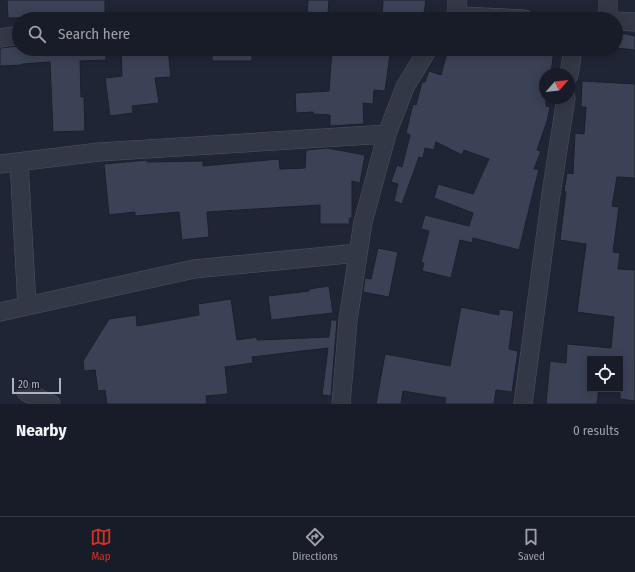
<!DOCTYPE html>
<style>
:root{--surface:#181c28;--page:#212530;--text:#f1f3f6;--muted:#9fa1a8;--line:#363a45;--accent:#d93025}
body{margin:0;font-family:"Fira Sans Condensed",sans-serif;background:var(--page);color:var(--text)}
.controls{position:absolute;right:12px;bottom:12px;display:grid;overflow:hidden;border-radius:0px;box-shadow:0 2px 10px #0003}
.controls button{width:36px;height:36px;display:grid;place-items:center;padding:0;border:0;border-bottom:1px solid var(--line);background:var(--surface);color:var(--text);font:20px sans-serif}
.compass{position:absolute;left:539px;top:68px;width:36px;height:36px;border-radius:50%;background:var(--surface);box-shadow:0 2px 10px #0003;rotate:62deg}
.scale{position:absolute;left:12px;bottom:10px;width:49px;box-sizing:border-box;padding-left:4px;border:2px solid #adb2c3;border-top:0;font-size:11px;line-height:14px;white-space:nowrap;color:#adb2c3;-webkit-text-stroke:3px #191d2a;paint-order:stroke}
.list{margin:0;padding:0;list-style:none}
h2{display:flex;justify-content:space-between;align-items:center;height:52px;margin:0;padding:0 16px;font-size:17px}
h2 small{font-size:13px;font-weight:400;color:var(--muted)}
.icon{flex:none;width:22px;height:22px;fill:none;stroke:currentColor;stroke-width:2;stroke-linecap:round;stroke-linejoin:round}
.map{position:relative;flex:none;width:635px;height:404px;overflow:hidden}
.search{position:absolute;background:var(--surface);box-shadow:0 2px 10px #0003;left:12px;right:12px;top:12px;height:44px;display:flex;align-items:center;gap:10px;box-sizing:border-box;padding:0 14px;border-radius:22px;color:var(--muted);font-size:15px}
.sheet{height:112px;background:var(--surface)}
nav{display:flex;justify-content:space-around;align-items:center;box-sizing:border-box;height:56px;border-top:1px solid var(--line);background:var(--surface);font-size:11px;color:var(--muted)}
nav a{display:grid;justify-items:center;gap:2px}
nav .on{color:var(--accent)}
.map>svg:first-child{display:block}
.building{fill:#3c4256;stroke:#1b1f2d}
.lines{fill:none;stroke-linecap:round;stroke-linejoin:round}
.minor-casing{stroke:#4e5261;stroke-width:19}
.minor{stroke:#333846;stroke-width:18}
</style>
<div class="map">
<svg width="635" height="404" viewBox="0 0 635 404">
<rect width="100%" height="100%" fill="#202535"/>
<path class="building" d="M7 0H105V13L80 15 81 19H48V17L8 18Z
M308 0H329L328 14 307 12Z
M383 0H426L423 19H382Z
M616 32 635 36V50L616 48Z
M19 46V49H106V60L80 61 81 97H84L85 131 53 132 50 62 22 64V65L0 66V48Z
M121 49H168L171 77 155 78 159 103 132 106 133 113 110 116 105 78 122 76Z
M212 49H252V61H212Z
M332 49H379L378 53 390 54 385 91 374 90 373 104 363 103 364 124 330 126V115L313 114V112L296 113 295 93 329 91Z
M448 49H554L551 74H545L546 106 550 107 547 121 537 150 541 151 534 169H539L519 250 473 238 472 243 460 240 451 278 422 271 424 263 421 262 429 231 421 229 425 215 469 226 473 213 434 198 438 184 473 194 489 159 464 150 462 155 436 142 434 150 425 148 423 158 419 157 402 204 394 201 398 184 391 182 397 165 402 167 410 135 406 133 413 104 416 105 422 82H425L429 71 441 75Z
M582 81 635 84V178L617 177 612 206 619 207 613 252 620 253 618 269 635 270V401L620 399V359H590V389H599L597 404H546L550 361 566 363 567 344 611 348 614 317 577 312 586 244 560 240 566 192 564 191 567 173 573 174 575 133 584 134 586 107H581Z
M327 148 365 155 360 183 352 181V218H349L350 224H320V205L207 212 209 237 182 240 179 212 135 216V212L109 215 104 164 147 160V162L203 161V166L279 159 280 169 305 168 306 150Z
M378 248 398 252 389 297 363 292 365 278 371 279Z
M329 286 333 313 271 320 268 296 309 291V289Z
M231 299 237 340 257 337V340L329 337 331 320H337L331 396 322 395 328 348 252 357 253 363 225 367 228 394 206 396 207 404H107L105 390 98 391 95 370 84 371 83 361 109 319 136 315 137 326 199 315 198 304Z
M461 307 499 315V309L514 311 509 349 518 351 512 392 496 390 494 404H445L446 398 403 391 401 404H376L385 354 450 366Z"/>
<g class="lines">
<defs>
<path id="minor" d="M457 0V17
M452 19 462 16 524 19
M608 19V0
M616 21 635 22
M0 38 19 35
M569 75 573 49
M19 162 27 306
M0 164 99 152 387 134
M0 312 194 269 358 253
M26 392 51 404
M341 404 348 320 363 222 387 134 405 87 428 49
M523 404 551 194 566 98"/>
</defs>
<use href="#minor" class="minor-casing"/>
<use href="#minor" class="minor"/>
</g>
</svg>
<div class="controls">
<button><svg class="icon" aria-label="locate" viewBox="0 0 24 24"><circle cx="12" cy="12" r="6"/><path d="M12 2v4M12 18v4M2 12h4M18 12h4"/></svg></button>
</div>
<svg class="compass" viewBox="-18 -18 36 36"><path d="M0-13l5 13h-10z" fill="#e53935"/><path d="M0 13l5-13h-10z" fill="#9fa1a8"/></svg>
<div class="scale">20 m</div>
<div class="search"><svg class="icon" aria-label="search" viewBox="0 0 24 24"><circle cx="10" cy="10" r="6"/><path d="M15 15l6 6"/></svg>Search here</div>
</div>
<section class="sheet">
<h2>Nearby<small>0 results</small></h2>
<ul class="list">
</ul>
</section>
<nav>
<a class="on"><svg class="icon" aria-label="map" viewBox="0 0 24 24"><path d="M3 6l6-2 6 2 6-2v14l-6 2-6-2-6 2zM9 4v14M15 6v14"/></svg>Map</a>
<a><svg class="icon" aria-label="directions" viewBox="0 0 24 24"><path d="M12 3l9 9-9 9-9-9zM9 14v-3h6M13 9l2 2-2 2"/></svg>Directions</a>
<a><svg class="icon" aria-label="saved" viewBox="0 0 24 24"><path d="M7 4h10v16l-5-4-5 4z"/></svg>Saved</a>
</nav>
